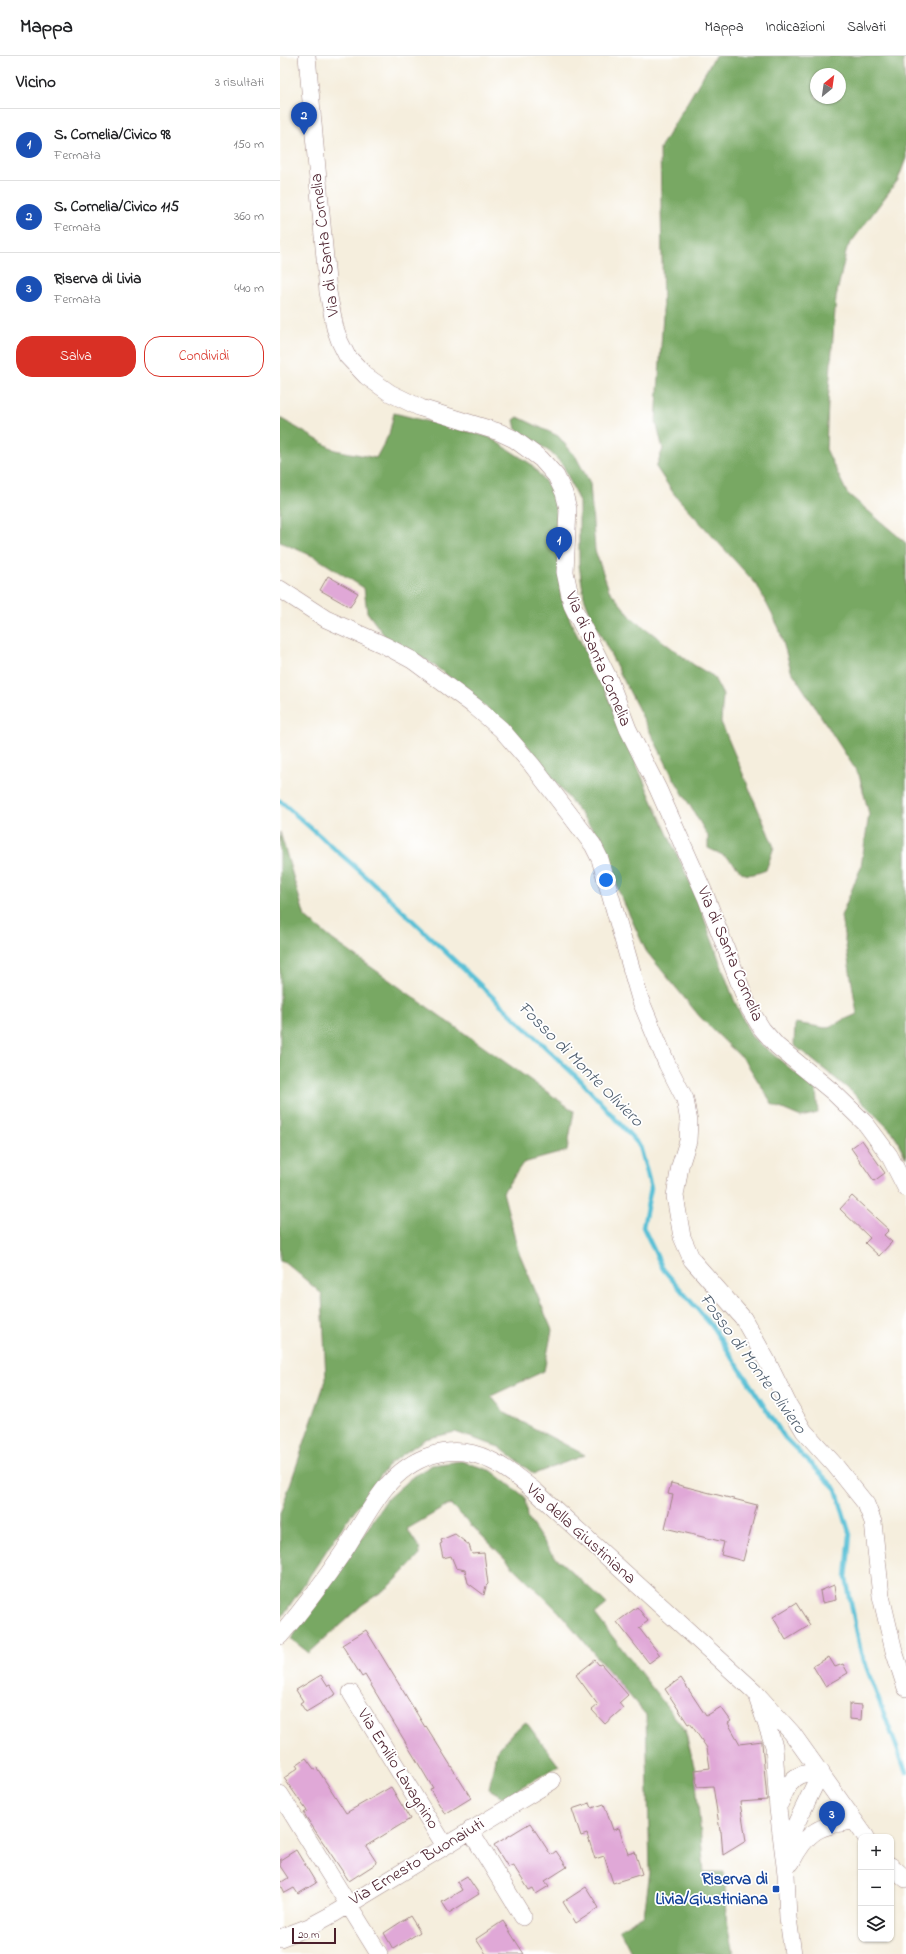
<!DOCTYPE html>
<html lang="it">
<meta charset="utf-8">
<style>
:root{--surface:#fff;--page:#f6f6f6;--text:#202124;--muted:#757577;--line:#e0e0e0;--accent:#d93025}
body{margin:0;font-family:"Indie Flower",sans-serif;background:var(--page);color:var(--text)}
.controls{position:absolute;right:12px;bottom:12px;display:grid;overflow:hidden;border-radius:8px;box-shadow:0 1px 3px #0004}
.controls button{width:36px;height:36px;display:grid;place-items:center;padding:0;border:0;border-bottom:1px solid var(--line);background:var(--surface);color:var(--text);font:20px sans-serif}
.compass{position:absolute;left:530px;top:12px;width:36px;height:36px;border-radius:50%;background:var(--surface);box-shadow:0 1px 3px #0004;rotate:29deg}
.scale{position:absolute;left:12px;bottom:10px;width:44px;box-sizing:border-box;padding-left:4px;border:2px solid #4a1f2b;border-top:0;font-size:11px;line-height:14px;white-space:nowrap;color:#4a1f2b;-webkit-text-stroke:3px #fff;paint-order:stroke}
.you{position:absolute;left:326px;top:824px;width:14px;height:14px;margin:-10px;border:3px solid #fff;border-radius:50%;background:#1a73e8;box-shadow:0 0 0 6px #1a73e833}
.badge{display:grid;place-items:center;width:26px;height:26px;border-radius:50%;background:var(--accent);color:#fff;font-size:13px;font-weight:700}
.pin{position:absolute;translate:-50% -33px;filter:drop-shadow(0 1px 2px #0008)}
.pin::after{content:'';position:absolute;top:21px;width:14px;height:12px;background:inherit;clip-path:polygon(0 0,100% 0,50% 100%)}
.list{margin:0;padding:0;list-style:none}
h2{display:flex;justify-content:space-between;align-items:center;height:52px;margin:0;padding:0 16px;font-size:17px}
h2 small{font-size:13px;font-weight:400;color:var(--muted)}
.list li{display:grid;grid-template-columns:26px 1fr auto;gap:12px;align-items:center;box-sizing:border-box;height:72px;padding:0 16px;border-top:1px solid var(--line)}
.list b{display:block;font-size:15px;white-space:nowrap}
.list p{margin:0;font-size:13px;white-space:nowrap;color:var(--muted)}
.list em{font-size:13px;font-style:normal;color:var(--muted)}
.actions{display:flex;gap:8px;padding:12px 16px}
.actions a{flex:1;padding:9px 0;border:1px solid var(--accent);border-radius:16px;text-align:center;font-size:14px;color:var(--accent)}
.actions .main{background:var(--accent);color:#fff}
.icon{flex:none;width:22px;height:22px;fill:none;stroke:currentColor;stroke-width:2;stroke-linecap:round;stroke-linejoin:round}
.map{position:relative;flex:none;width:626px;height:1898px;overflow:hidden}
header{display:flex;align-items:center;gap:24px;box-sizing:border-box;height:56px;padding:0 20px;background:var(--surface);border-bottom:1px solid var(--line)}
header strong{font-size:19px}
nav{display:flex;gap:22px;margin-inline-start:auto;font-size:14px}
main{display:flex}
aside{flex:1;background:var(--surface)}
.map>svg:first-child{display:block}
.forest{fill:#78a863;stroke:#616447;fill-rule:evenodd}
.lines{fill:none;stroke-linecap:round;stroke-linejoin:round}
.stream{stroke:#59c0d6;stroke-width:4.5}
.building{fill:#e0a8d7}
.minor-casing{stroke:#a08684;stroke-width:18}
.minor{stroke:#fff;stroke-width:17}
.transit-dot{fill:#1a4fb4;stroke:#fff;stroke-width:1.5}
.labels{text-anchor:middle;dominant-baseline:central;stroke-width:3.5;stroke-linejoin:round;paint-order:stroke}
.street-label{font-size:17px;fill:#4a1f2b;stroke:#fff}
.transit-label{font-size:17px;font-weight:bold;fill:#164399;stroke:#fff;text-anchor:end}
.water-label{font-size:18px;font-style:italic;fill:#505f6f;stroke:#fff}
</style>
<header>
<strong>Mappa</strong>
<nav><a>Mappa</a><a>Indicazioni</a><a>Salvati</a></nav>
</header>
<main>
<aside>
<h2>Vicino<small>3 risultati</small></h2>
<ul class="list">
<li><span class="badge" style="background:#1a4fb4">1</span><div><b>S. Cornelia/Civico 98</b><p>Fermata</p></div><em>150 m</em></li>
<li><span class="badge" style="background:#1a4fb4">2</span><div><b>S. Cornelia/Civico 115</b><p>Fermata</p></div><em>360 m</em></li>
<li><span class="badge" style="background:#1a4fb4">3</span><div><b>Riserva di Livia</b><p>Fermata</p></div><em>440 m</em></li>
</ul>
<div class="actions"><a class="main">Salva</a><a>Condividi</a></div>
</aside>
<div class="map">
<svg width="626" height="1898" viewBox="0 0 626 1898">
<rect width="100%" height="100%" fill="#fff"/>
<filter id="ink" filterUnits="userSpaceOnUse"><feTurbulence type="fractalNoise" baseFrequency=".025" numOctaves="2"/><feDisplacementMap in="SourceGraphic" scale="8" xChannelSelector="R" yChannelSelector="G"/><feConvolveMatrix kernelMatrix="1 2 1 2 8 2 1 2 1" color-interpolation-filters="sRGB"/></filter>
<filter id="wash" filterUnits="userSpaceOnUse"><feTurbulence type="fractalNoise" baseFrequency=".012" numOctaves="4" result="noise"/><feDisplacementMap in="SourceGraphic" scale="16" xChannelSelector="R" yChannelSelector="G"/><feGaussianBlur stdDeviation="0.9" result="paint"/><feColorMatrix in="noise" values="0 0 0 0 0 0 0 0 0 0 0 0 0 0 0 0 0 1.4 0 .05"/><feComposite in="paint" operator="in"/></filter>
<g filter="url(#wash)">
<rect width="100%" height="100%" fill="#f5eedd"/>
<path class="forest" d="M435 0H623L626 42V102L618 124 567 192 556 241 548 347 546 393 567 437 626 487V1102L614 1078 571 1035 514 989 515 967 546 972 577 958 561 860 581 811 589 758 579 719 511 614 499 572 477 529 394 438 376 411 383 393 376 366 383 259 380 92ZM536 18H560V42H536Z
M114 357 209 381 251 408 275 438 281 541 293 571 321 625 371 742 414 835 454 944 471 980 536 1034 538 1057 521 1061 493 1049 466 1006 420 961 366 895 339 836 322 785 243 684 186 634 151 607 106 582 87 556 84 532 35 501 0 486V362L55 394 96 402 109 378Z
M238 361 278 380 296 401 310 427 315 494 329 534 352 562 414 609 433 620 443 639 441 666 494 791 486 814C458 825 464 814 446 801 441 798 434 795 428 792V780L393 721 312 562 304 541 299 509V446L283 409 270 396 236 373 234 364Z
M0 776 25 861 53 884 294 1055 287 1095 243 1107 223 1136 238 1194 272 1274 264 1315 211 1340 225 1357 305 1399 254 1418 219 1391 175 1376 145 1383 109 1408 63 1470 0 1564V1458L46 1323 42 1238 6 1207 0 1205Z
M181 1405 212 1415 245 1441 247 1461 271 1497 327 1548 315 1558 405 1674 415 1714 424 1816H444L448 1872 453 1898H352L339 1873 364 1859 370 1816 366 1659 279 1556 170 1448 127 1473 139 1491 140 1499 110 1530 82 1549 29 1597 11 1583 64 1509 107 1443 131 1422 152 1409Z
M246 1666 279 1710 223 1741 209 1733 216 1696 233 1676Z"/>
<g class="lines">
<path class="stream" d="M0 745 89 823 303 1027 360 1090 371 1132 363 1171 383 1213 431 1269 505 1382 556 1433 570 1479 566 1522 581 1597 626 1716"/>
</g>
<g id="blocks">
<path class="building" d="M48 520 78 537 70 551 40 534Z
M582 1084 605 1117 594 1125 571 1092Z
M572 1140 609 1174 604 1179 612 1186 599 1200 585 1187 590 1182 560 1153Z
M391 1427 477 1449 463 1505 441 1499 444 1486 385 1472 393 1439 388 1438Z
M175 1478 189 1489 192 1498 204 1497 208 1528 206 1530 204 1539 188 1527 185 1514 176 1512 171 1500 163 1502 160 1488 162 1487 161 1484Z
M554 1529 556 1544 542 1547 540 1535Z
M516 1547 530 1569 506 1584 493 1561Z
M357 1551 368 1565 359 1572 380 1599 369 1607 337 1566Z
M86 1574 145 1671 146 1670 191 1742 165 1758 150 1733 153 1732 85 1619 82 1621 62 1589Z
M549 1601 555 1611 563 1608 568 1617 545 1630 533 1610Z
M315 1604 319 1609 321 1608 348 1639 339 1647 343 1652 325 1668 312 1654 318 1649 296 1619Z
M41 1619 48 1630 50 1629 56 1638 26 1656 20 1647 23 1645 16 1634Z
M401 1622 426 1660 441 1651 451 1665 448 1667 460 1688 482 1685V1687L487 1744 460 1746 466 1785 443 1799 441 1775H440L433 1730 417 1731 415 1714 430 1712 427 1692 410 1667 408 1668 385 1633Z
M569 1648 582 1649 581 1664 569 1663Z
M26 1702 34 1713 37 1712 66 1757 111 1731 130 1763 86 1790 97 1807 69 1825 26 1761 24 1757 27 1755 4 1722 18 1712 16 1709Z
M310 1747 312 1752 324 1748 333 1774 339 1772 348 1798 355 1796 362 1818 333 1827 324 1800 315 1803 307 1778 301 1780 292 1753Z
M250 1767 271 1799 276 1795 287 1811 265 1825 269 1830 256 1838 253 1832 249 1834 233 1809 228 1811 214 1789Z
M16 1794 36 1827 18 1838 14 1832 5 1837 0 1827 8 1822 0 1810V1804Z
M187 1820 199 1838 169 1857 162 1846 182 1834 177 1826Z
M306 1831 319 1852 296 1867 283 1846Z
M130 1860 140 1876 113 1893 104 1877Z
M223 1865 244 1898H206L196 1883Z"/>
</g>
</g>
<g filter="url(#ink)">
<use href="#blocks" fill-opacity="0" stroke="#a08684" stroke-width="1"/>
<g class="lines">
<defs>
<path id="minor" d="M27 0 48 236 55 272 60 286 67 300 86 320 110 337 141 352 219 376 234 383 261 403 276 420 284 437 288 453 285 516 292 549 328 621 348 673 378 733 426 841 469 952 482 973 497 990 553 1036 586 1068 609 1099 626 1132
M0 533 46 563 106 590 132 604 193 649 221 673 252 709 313 789 320 803 360 943 387 1008 405 1043 409 1066 408 1085 400 1110 395 1140 402 1181 412 1204 463 1262 487 1305 508 1348 524 1375 554 1408 586 1448 593 1466 601 1540 614 1595 626 1632
M0 1580C23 1553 44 1525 64 1495 78 1474 89 1452 105 1432 131 1400 171 1385 210 1404 226 1411 241 1424 255 1435L474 1635 512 1677 586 1781
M71 1637 165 1790
M478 1644 494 1690 498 1753 506 1818 508 1862 513 1898
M0 1738 99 1898
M500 1747C510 1724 513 1716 541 1716
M190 1774 243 1861
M509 1798 513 1774 541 1716
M511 1807C527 1775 539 1769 574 1765
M611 1810 626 1823
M0 1882 29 1871 55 1857 272 1725"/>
</defs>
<use href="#minor" class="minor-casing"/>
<use href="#minor" class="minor"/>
</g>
</g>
<rect class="transit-dot" x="492" y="1829" width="8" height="8" rx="2"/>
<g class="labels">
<g class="street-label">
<text transform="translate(45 189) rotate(-97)">Via di Santa Cornelia</text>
<text transform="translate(318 603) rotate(67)">Via di Santa Cornelia</text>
<text transform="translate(450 898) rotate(67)">Via di Santa Cornelia</text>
<text transform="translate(301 1478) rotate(42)">Via della Giustiniana</text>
<text transform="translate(118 1713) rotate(58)">Via Emilio Lavagnino</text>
<text transform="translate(137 1806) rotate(-31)">Via Ernesto Buonaiuti</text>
</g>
<g class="transit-label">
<text x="488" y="1823">Riserva di<tspan x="488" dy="20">Livia/Giustiniana</tspan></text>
</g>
<g class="water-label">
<text transform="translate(300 1009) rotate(45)">Fosso di Monte Oliviero</text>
<text transform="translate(472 1308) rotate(54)">Fosso di Monte Oliviero</text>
</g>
</g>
</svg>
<div class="controls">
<button>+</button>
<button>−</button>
<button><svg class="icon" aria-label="layers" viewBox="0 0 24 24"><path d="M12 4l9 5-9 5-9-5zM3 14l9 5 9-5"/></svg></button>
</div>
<svg class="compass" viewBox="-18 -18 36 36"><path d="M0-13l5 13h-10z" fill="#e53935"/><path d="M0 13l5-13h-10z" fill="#757577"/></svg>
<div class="scale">20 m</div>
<div class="you"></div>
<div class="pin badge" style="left:279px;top:504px;background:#1a4fb4">1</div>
<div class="pin badge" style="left:24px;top:79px;background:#1a4fb4">2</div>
<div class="pin badge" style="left:552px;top:1778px;background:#1a4fb4">3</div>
</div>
</main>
